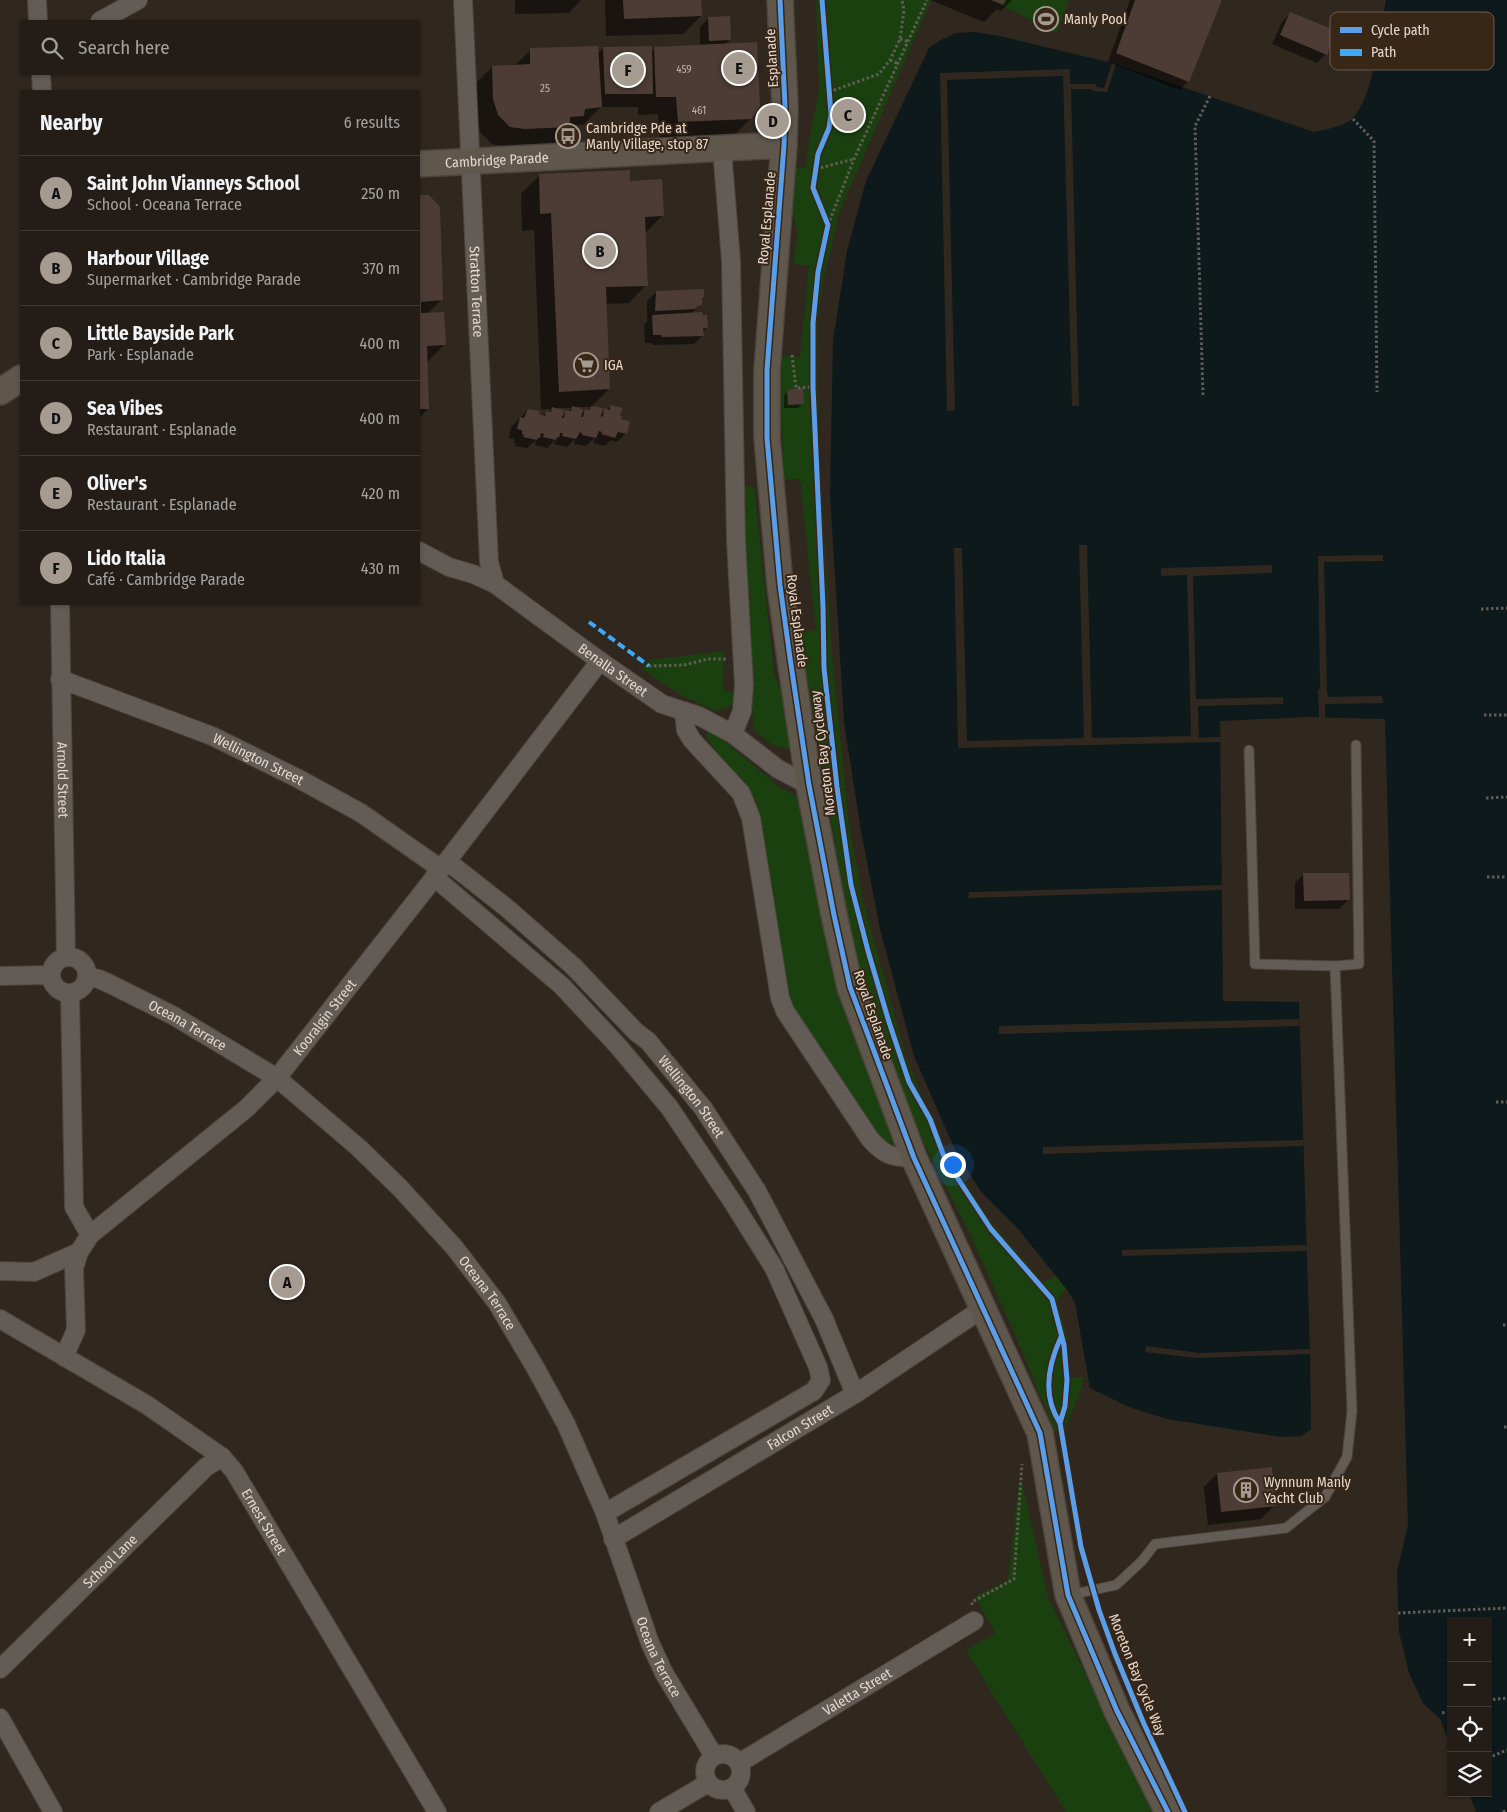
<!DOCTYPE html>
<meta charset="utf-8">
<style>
:root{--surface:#241d17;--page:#2c2620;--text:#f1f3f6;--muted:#a3a2a1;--line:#413b36;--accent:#a69b91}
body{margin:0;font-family:"Fira Sans Condensed",sans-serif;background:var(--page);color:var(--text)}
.controls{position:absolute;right:15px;bottom:15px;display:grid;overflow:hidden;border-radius:0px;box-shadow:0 1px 4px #0004}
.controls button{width:45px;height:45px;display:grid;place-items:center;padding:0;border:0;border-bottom:1px solid var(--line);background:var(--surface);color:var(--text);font:25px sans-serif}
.you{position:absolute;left:952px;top:1164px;width:18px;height:18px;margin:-12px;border:4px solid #fff;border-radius:50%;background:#1a73e8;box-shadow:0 0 0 8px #1a73e833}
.badge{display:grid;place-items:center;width:32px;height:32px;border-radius:50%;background:var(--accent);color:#111;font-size:16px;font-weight:700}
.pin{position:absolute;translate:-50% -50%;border:2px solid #fff;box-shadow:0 1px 5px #0006}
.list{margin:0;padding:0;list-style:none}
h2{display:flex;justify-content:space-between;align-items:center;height:65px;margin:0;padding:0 20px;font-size:21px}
h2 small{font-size:16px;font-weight:400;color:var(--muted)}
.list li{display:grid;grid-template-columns:32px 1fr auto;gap:15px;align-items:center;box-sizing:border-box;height:75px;padding:0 20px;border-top:1px solid var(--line)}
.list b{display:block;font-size:19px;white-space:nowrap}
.list p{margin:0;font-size:16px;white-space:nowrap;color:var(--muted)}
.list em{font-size:16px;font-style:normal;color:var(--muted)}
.icon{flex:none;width:28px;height:28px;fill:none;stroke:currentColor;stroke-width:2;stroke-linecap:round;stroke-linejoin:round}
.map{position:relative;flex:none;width:1507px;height:1812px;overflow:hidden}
.search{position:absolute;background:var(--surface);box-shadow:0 1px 4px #0004;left:20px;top:20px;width:400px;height:55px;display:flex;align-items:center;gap:12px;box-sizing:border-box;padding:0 18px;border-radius:0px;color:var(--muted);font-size:19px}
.panel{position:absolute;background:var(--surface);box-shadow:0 1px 4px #0004;left:20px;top:90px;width:400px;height:515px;border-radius:0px}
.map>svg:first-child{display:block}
.green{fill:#1b400f}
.water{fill:#0d191b}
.pier{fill:#30271f}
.shadow{fill:#0007;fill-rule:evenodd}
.building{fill:#4d3c35}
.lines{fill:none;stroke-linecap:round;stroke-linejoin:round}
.lane-casing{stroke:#4d443d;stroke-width:11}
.street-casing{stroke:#4d443d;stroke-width:20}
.secondary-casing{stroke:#4d443d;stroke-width:28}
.path{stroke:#625c56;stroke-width:3;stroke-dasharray:2.5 2.5;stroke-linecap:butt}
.lane{stroke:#635b55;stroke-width:9}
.street{stroke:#635b55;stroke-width:18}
.secondary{stroke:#5f574c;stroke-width:25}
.quiet{stroke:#3fa9f5;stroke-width:4;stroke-dasharray:8 4;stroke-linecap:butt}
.cycleway-casing{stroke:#382717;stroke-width:8}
.cycleway{stroke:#5a9eea;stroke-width:5}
.labels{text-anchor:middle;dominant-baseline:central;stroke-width:4;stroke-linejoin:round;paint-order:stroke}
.number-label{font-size:11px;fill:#bfb2a8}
.poi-label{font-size:14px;fill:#e5d9cf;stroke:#382717;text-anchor:start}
.street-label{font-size:14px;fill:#e5d9cf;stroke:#382717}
.key{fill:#382717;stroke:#6c5c4e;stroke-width:1}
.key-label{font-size:14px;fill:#e5d9cf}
</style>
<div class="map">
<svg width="1507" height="1812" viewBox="0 0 1507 1812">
<rect width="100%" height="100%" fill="#30271f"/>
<path class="green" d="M816 0H931L839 213 824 279 818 319 819 453 833 667 849 824 863 901 906 1057 942 1143 988 1217 1043 1282 1059 1275 1068 1286 1057 1300 1068 1340 1069 1377H1084L1079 1395 1065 1429 1055 1432 1017 1339 971 1236 922 1140 872 1018 851 937 799 633 816 630 800 479 784 480 780 370V356L800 357 809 266 793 264 798 235 792 209 794 168 806 167 809 142 819 89Z
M991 0H1069L1057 33Z
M742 485 754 487 774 673 785 702 791 750 773 745 754 730 745 626Z
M724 651 723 692H735L732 704 727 708 715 711 681 695 642 669 650 660Z
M708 730 714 732 779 787 802 799 829 921 846 1016 895 1146 890 1148 883 1144 791 1003 780 957 749 791 709 742 706 734Z
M1020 1474 1048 1597 1152 1812H1066L966 1651 995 1633 975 1597 1008 1580Z"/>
<path class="water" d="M1386 0H1507V1812H1476L1469 1793H1488V1621H1451V1747L1440 1719 1423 1703 1409 1673 1399 1632 1397 1572 1408 1525 1385 719 1306 717 1220 721 1223 1001 1299 1002 1310 1354 1311 1429 1301 1436 1281 1437 1167 1419 1129 1407 1090 1388 1075 1303 1068 1291 1019 1230 981 1192 955 1150 914 1056 880 929 861 831 844 722 830 494 833 341 847 251 866 181 929 48 939 41 956 33 975 32 1004 37 1112 63 1314 132C1326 129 1344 127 1353 118 1374 96 1380 30 1386 0Z"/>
<path class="pier" d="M1112 63 1116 64 1107 92 1093 91 1092 89H1071L1079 406H1072L1063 76 947 80 955 410 947 411 940 73 1070 69V84H1096V87L1104 88Z
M1079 545H1087L1092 738 1191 736 1187 575 1161 576V568L1272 565V573L1193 576 1196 699 1283 697V704L1198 706 1199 738 1220 737V742L958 748 954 548H962L967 741 1084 738Z
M1383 555V561L1324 562 1327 693 1329 697 1382 696 1383 703 1325 704V718H1319L1318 689H1320L1318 556Z
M1222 885V890L968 898 969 892Z
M1299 1019 1300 1026 999 1034V1026Z
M1304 1140 1303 1146 1043 1154V1147Z
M1306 1245 1307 1251 1122 1256V1250Z
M1146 1346 1200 1353 1310 1349V1354L1195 1358 1145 1352Z"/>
<path class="shadow" d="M515 0H581L569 13 515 14Z
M605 0H700L701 16 683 34 606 36Z
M930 0H1012L1001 11 997 9 984 22Z
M1130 0H1221L1188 81 1180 90 1108 62Z
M1291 13 1326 54 1317 63 1272 44 1282 22Z
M708 19 730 40 725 44 750 119 732 137 660 139 658 114 638 115V107H601L583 125H574L551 145 506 146 492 144 481 133 475 118 474 85 492 67 514 66 531 50 598 54 603 48 651 52 655 48 700 46V27Z
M539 176 628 182 663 215 644 234 646 285 629 303 605 304 609 389 591 407H576L580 415 592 407 600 415 611 406 619 417 626 433 617 442 611 440 605 446 593 443 595 437 586 446 574 444 575 439 567 447 554 444 556 439 547 448 535 445 536 440 527 448 515 446 516 443H514V439L509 438 511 427 528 410 542 416 552 409H541L534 230 522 231 521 194ZM556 408H572L561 417Z
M428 196 442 299 427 314 445 344 426 363 428 409 419 418V197Z
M656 292 703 296 700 299V304L691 314 706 328 702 332V336L694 344 653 345 652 343H645L644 325 649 319H647V301Z
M788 391 802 404 798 408H784V395Z
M1304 874 1348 900 1340 909H1295V883Z
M1217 1474 1274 1506 1261 1519 1208 1525 1204 1487Z"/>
<path class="building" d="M623 0H701L702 16 624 19Z
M991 0H1006L1003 5Z
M1135 0H1222L1189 82 1116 53Z
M1290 12 1337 31 1327 55 1280 35Z
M730 16 731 40 709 41 708 17Z
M757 42 760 107 751 119 678 122 676 97H656L654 47Z
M598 46 602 107 585 109 584 116 570 117V127L524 129 510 127 498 115 493 99 492 66 530 64V48Z
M652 46 653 94H605L603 47Z
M630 170V181L662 179 664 216 645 217 648 286 606 287 610 389 559 392 551 213 540 214 539 174Z
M419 195H429L440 207 443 300 421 302V313L444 312 446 345 427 346 429 409H419Z
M704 289V297H702V305L698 306 695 309 655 311 656 291Z
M702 312 703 315H707L708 328H703L704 336 662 337 661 335H653L652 315Z
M803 388 804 404 788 405 787 390Z
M610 405 623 408 620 416H622L621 419 630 421 627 434 618 432 615 438 601 434 602 432 599 431 596 438 582 435V433L580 432 576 439 562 436 563 433H560L559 438 557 437 556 440 543 437 544 434 541 433 540 438H538L537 440 523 437 524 435 522 434V430L517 429 520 417 524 418 528 409 540 411 539 414 545 416 546 411 551 412 552 407 564 410 562 418H564L565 410 571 411 572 406 583 409 581 417H583L585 409 590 410 591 406 603 408 601 416 603 417 604 408 610 410Z
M1303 873H1349L1350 900 1304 901Z
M1272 1467 1276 1506 1221 1512 1217 1473Z"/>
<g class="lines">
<defs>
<path id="lane" d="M1249 750 1255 964 1335 966
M1070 1595 1116 1585 1142 1561 1155 1544 1286 1528 1325 1497 1347 1457 1352 1411 1335 966 1359 964 1356 745"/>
<g id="street">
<path d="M37 0 38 21"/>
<path id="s1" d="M463 0 489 562 495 584"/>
<path d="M100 21 138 0"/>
<path d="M41 74 42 91"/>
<path d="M722 149 731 261 736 541 744 685 742 711 733 734"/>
<path id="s2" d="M419 551 449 567 473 574 495 584 600 661 662 704 699 716 733 734 778 769 809 785"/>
<path id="s3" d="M60 604 66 957"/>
<path id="s4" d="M60 679 212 736 299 779 361 813 441 869"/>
<path d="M684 711 686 730 692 740 741 793 751 818 780 998 785 1011 870 1139C885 1156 891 1157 914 1158"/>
<path id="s5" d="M447 861 508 909 573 966 636 1032 648 1041 703 1108 757 1191 824 1319 855 1394"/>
<path d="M434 877 562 986 618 1046 669 1107 732 1201 774 1268 818 1367 821 1380 814 1391 605 1513"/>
<circle cx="69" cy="975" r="18"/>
<path d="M0 976 51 975"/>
<path id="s6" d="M87 977 99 979 108 983 174 1016 277 1078 359 1148 400 1188 454 1247 497 1303 535 1367 566 1424 605 1513 650 1643 664 1673 714 1756"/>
<path d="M70 994 74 1207 90 1235"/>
<path d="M0 1271 34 1272 79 1252"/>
<path id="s7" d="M0 1319 147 1405 222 1457 234 1471 437 1812"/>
<path id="s8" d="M64 1357 76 1330 74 1268 79 1252 90 1235 247 1108 277 1078 441 869 600 661"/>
<path id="s9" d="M613 1539 855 1394 982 1309"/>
<path id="s10" d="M0 1669 206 1467 222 1457"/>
<path d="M0 1718 53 1812"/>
<circle cx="723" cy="1772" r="18"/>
<path id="s11" d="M739 1763 974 1621"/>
<path d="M732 1788 746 1812"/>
<path d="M659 1812 708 1783"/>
</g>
<g id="secondary">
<path d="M780 0 785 106 784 145 767 370V438L780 585 790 658 809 785 834 915 850 987 914 1158 1040 1433 1068 1595 1117 1711 1168 1812"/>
<path id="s12" d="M419 164 784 145"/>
<path d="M0 392 21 378"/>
</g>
</defs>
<use href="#lane" class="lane-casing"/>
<use href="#street" class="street-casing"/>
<use href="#secondary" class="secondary-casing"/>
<path class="path" d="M822 1V0
M900 39 909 42
M890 60 899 64
M829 92 879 74 890 60 900 39 904 10 902 0
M1353 119 1374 141 1377 392
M816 169 854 159
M828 225 854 159 927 0
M792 355 796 388 813 387
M1203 395 1195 126 1210 96
M1481 609 1507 608
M649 666 684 665 708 659H727
M1484 715H1507
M1486 798 1507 797
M1487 877H1507
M1496 1102H1507
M1503 1325H1507
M1504 1427H1507
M972 1605V1602L1014 1579 1022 1464
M1398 1613 1507 1608
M1488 1700 1507 1698
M1442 1713 1451 1711
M1488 1758 1507 1750
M1503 1812 1507 1810"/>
<use href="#lane" class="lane"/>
<use href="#street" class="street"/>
<use href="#secondary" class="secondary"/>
<path class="quiet" d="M589 622 649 666"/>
<defs>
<path id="cycleway" d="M780 0 785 106 784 145 767 370V438L780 585 790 658 809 785 834 915 850 987 914 1158 1040 1433 1068 1595 1117 1711 1168 1812
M822 0 831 114 829 128 818 154 813 188 828 225 818 272 813 323V387L823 607 824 668 837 787 851 885 868 951 889 1022 909 1082 930 1119 945 1159 991 1229 1052 1299 1064 1345 1067 1380 1065 1406 1060 1423
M1061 1337C1048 1365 1042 1396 1060 1423L1081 1547 1099 1610 1115 1654 1144 1724 1185 1812"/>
</defs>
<use href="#cycleway" class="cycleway-casing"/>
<use href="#cycleway" class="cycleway"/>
</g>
<defs>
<symbol id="stadium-ring" viewBox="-11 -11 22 22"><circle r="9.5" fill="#382717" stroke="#a69b91" stroke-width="1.5"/><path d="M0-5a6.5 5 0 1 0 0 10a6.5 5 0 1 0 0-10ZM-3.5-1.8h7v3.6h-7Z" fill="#a69b91"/></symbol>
<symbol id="bus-ring" viewBox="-11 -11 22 22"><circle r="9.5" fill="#382717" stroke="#a69b91" stroke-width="1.5"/><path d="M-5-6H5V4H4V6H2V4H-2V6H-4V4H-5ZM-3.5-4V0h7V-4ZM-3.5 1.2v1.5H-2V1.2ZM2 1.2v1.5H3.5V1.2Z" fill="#a69b91"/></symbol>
<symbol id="supermarket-ring" viewBox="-11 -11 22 22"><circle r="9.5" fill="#382717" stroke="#a69b91" stroke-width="1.5"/><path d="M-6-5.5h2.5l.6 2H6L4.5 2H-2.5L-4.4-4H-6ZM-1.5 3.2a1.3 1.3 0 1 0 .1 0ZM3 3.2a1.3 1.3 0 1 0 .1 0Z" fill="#a69b91"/></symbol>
<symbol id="building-ring" viewBox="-11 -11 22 22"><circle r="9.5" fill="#382717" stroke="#a69b91" stroke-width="1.5"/><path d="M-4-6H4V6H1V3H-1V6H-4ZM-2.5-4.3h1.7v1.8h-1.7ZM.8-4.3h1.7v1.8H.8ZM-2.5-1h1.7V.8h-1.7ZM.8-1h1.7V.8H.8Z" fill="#a69b91"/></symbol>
</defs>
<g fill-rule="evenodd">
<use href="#stadium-ring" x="1032" y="5" width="28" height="28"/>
<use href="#bus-ring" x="554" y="122" width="28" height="28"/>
<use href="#supermarket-ring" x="572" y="351" width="28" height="28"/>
<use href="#building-ring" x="1232" y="1476" width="28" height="28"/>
</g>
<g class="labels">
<g class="number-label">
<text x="684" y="69">459</text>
<text x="545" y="88">25</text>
<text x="699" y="110">461</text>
</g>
<g class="poi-label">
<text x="1064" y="19">Manly Pool</text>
<text x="586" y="128">Cambridge Pde at<tspan x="586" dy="16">Manly Village, stop 87</tspan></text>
<text x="604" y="365">IGA</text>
<text x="1264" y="1482">Wynnum Manly<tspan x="1264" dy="16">Yacht Club</tspan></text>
</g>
<g class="street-label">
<text transform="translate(772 58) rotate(-93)">Esplanade</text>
<text stroke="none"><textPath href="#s12" startOffset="78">Cambridge Parade</textPath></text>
<text transform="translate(767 218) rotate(-85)">Royal Esplanade</text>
<text stroke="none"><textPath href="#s1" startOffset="292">Stratton Terrace</textPath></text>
<text transform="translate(797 621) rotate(83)">Royal Esplanade</text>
<text stroke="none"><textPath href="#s2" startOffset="229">Benalla Street</textPath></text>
<text transform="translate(823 753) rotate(-97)">Moreton Bay Cycleway</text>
<text stroke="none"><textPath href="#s4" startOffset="214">Wellington Street</textPath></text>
<text stroke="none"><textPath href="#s3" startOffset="176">Arnold Street</textPath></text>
<text transform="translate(873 1015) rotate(71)">Royal Esplanade</text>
<text stroke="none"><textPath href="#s8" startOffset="450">Kooralgin Street</textPath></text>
<text stroke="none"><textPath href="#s6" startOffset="112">Oceana Terrace</textPath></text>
<text stroke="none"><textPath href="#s5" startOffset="341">Wellington Street</textPath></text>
<text stroke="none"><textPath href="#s6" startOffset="518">Oceana Terrace</textPath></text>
<text stroke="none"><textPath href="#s9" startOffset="218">Falcon Street</textPath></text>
<text stroke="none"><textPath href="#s7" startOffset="339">Ernest Street</textPath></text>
<text stroke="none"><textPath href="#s10" startOffset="154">School Lane</textPath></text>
<text stroke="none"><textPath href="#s6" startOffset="922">Oceana Terrace</textPath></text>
<text transform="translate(1137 1675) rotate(68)">Moreton Bay Cycle Way</text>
<text stroke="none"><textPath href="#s11" startOffset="138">Valetta Street</textPath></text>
</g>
</g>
<rect x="1330" y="12" width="164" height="58" rx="8" class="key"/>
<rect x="1340" y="27" width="22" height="6" fill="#5a9eea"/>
<rect x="1340" y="49" width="22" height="7" fill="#3fa9f5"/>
<g class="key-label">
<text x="1371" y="35">Cycle path</text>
<text x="1371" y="57">Path</text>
</g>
</svg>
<div class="controls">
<button>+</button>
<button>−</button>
<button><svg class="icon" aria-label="locate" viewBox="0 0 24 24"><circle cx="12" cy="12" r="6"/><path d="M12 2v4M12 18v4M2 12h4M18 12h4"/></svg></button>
<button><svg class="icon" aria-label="layers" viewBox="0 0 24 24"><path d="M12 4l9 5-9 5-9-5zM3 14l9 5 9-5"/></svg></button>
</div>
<div class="you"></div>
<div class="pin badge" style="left:287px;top:1282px">A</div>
<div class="pin badge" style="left:600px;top:251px">B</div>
<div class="pin badge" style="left:848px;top:115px">C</div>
<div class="pin badge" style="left:773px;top:121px">D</div>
<div class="pin badge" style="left:739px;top:68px">E</div>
<div class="pin badge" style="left:628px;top:70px">F</div>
<div class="search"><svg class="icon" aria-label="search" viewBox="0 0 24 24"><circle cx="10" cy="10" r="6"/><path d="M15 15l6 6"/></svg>Search here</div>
<section class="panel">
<h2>Nearby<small>6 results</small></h2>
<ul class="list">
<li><span class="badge">A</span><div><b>Saint John Vianneys School</b><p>School · Oceana Terrace</p></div><em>250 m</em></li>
<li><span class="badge">B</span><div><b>Harbour Village</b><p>Supermarket · Cambridge Parade</p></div><em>370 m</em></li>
<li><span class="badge">C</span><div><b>Little Bayside Park</b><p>Park · Esplanade</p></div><em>400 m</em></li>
<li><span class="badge">D</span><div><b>Sea Vibes</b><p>Restaurant · Esplanade</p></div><em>400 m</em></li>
<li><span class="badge">E</span><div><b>Oliver's</b><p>Restaurant · Esplanade</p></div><em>420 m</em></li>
<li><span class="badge">F</span><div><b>Lido Italia</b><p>Café · Cambridge Parade</p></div><em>430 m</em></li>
</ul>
</section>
</div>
